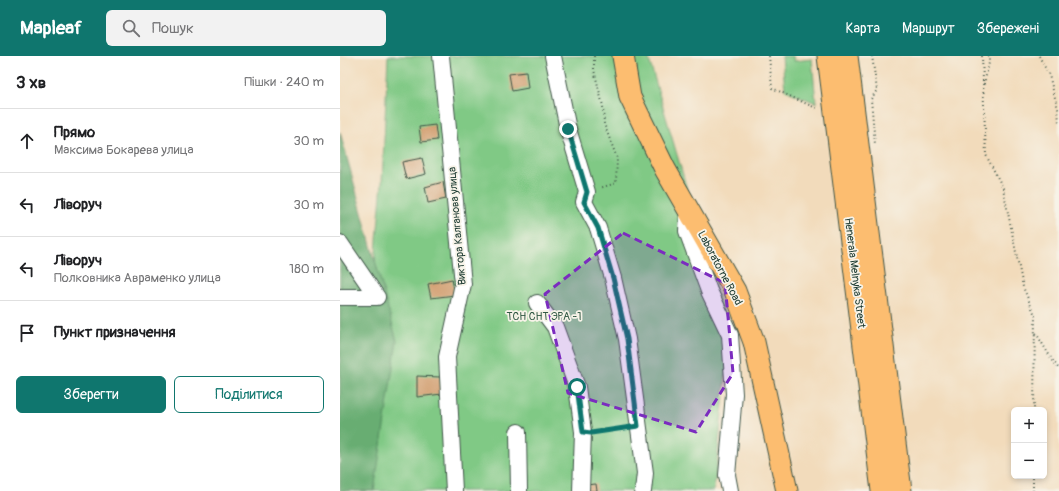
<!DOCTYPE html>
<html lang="uk">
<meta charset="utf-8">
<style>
:root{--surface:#fff;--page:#f2f2f2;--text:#202124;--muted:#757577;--line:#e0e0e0;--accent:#0f766e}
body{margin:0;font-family:Pangolin,sans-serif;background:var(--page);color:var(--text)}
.controls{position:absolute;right:12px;bottom:12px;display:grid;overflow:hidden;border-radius:6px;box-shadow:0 2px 6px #0003}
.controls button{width:36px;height:36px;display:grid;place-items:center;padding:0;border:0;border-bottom:1px solid var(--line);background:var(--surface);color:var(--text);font:20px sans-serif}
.stop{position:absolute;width:12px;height:12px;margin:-9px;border:3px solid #0f766e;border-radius:50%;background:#fff}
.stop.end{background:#0f766e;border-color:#fff;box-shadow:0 1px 4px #0008}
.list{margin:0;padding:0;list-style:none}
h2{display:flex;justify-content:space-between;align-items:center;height:52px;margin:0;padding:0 16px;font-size:17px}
h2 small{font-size:13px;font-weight:400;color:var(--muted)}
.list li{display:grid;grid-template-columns:26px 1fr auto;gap:12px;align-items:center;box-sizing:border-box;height:64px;padding:0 16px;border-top:1px solid var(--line)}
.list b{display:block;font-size:15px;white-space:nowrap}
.list p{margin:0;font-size:13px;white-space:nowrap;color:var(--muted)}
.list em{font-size:13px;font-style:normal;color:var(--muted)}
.actions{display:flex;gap:8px;padding:12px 16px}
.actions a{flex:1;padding:9px 0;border:1px solid var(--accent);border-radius:6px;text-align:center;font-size:14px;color:var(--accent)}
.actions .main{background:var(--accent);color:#fff}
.icon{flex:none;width:22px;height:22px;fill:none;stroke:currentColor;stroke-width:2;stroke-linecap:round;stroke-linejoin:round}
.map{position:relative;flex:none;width:719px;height:435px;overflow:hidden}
header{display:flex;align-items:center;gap:24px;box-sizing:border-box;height:56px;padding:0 20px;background:var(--accent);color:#fff}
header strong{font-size:19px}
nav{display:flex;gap:22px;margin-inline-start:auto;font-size:14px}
.search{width:280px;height:36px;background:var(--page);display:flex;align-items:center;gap:10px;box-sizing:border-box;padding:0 14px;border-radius:6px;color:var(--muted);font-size:15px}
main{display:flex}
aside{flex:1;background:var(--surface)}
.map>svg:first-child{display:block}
.green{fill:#80c985;stroke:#50835c}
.forest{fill:#68ad72;stroke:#447553}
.building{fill:#cf9868}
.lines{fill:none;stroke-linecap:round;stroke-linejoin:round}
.minor-casing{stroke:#3f5548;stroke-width:18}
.major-casing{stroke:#3f5548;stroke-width:23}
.path{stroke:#3f5548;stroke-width:2;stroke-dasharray:1 3;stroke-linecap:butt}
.minor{stroke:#fff;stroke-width:16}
.major{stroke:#fcbd6f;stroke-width:21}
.route{stroke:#0f766e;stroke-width:5}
.marked{fill:#7b2cbf;fill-opacity:0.2;stroke:#7b2cbf;stroke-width:3;stroke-dasharray:8 5;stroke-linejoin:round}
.labels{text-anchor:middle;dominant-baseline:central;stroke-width:3.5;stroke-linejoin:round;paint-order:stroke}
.street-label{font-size:11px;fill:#1f3d34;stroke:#f7f3e8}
.park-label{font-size:11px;fill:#325944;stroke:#f7f3e8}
</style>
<header>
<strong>Mapleaf</strong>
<div class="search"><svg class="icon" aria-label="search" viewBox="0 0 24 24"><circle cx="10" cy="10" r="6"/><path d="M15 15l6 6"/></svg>Пошук</div>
<nav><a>Карта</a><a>Маршрут</a><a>Збережені</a></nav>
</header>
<main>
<aside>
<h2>3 хв<small>Пішки · 240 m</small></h2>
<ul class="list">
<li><svg class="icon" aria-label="ahead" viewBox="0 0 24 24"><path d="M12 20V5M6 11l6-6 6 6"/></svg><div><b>Прямо</b><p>Максима Бокарева улица</p></div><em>30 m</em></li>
<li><svg class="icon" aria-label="left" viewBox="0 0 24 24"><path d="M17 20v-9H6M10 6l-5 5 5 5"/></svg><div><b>Ліворуч</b></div><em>30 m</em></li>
<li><svg class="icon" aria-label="left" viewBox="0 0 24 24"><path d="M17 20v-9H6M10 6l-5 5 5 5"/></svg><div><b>Ліворуч</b><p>Полковника Авраменко улица</p></div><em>180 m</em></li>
<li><svg class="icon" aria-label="arrive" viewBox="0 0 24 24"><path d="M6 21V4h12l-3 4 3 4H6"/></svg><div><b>Пункт призначення</b></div></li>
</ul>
<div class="actions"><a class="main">Зберегти</a><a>Поділитися</a></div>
</aside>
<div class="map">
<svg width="719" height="435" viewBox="0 0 719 435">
<rect width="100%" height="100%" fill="#f7f3e8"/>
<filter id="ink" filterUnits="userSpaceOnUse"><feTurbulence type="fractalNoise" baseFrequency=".025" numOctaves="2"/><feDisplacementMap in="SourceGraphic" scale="8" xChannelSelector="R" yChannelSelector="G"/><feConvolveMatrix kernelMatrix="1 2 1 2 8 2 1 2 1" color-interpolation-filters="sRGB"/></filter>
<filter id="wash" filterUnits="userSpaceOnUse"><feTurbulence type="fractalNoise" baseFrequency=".012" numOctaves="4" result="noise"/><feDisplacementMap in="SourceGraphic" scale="16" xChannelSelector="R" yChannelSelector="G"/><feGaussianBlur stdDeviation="0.9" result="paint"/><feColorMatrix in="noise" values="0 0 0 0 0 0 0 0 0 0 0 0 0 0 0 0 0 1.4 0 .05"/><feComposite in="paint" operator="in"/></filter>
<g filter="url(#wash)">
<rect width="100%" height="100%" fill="#f2dbbb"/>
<path class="green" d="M48 0H308L390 279 374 435H15L42 127Z
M442 0H453L454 5 472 3 476 47 445 34Z"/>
<path class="forest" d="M0 76 57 285 34 435H0Z"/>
<g id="blocks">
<path class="building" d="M186 16 188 32 172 35 169 18Z
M95 69 97 84 81 86 79 71Z
M82 102 86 118 66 123 62 106Z
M103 126 106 143 88 147 85 131Z
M112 223 115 239 91 242 88 228Z
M77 320 100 321 102 338 77 341Z
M256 428 257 435H246L245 429Z"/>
</g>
</g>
<g filter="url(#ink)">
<use href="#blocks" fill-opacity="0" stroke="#3f5548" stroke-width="1"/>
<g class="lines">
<defs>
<path id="minor" d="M101 0 123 228 107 301 114 435
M213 0 228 73 247 136 244 146 258 172 273 222 287 283 305 417 303 435
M348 153 347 175 369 235 390 279 394 338 387 419 390 435
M0 187 37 241
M0 241H37
M197 247 215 271 237 331 243 376 241 435
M178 376 179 435"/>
<path id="major" d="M283 0 290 41 325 113 395 235 414 286 447 435
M488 0 542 435
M507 0 561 435"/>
</defs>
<use href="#minor" class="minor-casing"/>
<use href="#major" class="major-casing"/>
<path class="path" d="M254 0V14L263 50 264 68 277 102 276 127 260 132
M429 0 432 32 478 53
M532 0 537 34 531 43 535 88
M642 0 646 99 663 132 683 231 695 259 694 354
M699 0 709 19 718 53 719 67
M644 28 649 7V0
M696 277 711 302 719 313
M256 376 285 372
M693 435V420"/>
<use href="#minor" class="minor"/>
<use href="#major" class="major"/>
</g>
</g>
<g class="lines" filter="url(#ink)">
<path class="route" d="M228 73 247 136 244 146 258 172 273 222 287 283 298 370 251 377 243 376 237 331"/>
</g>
<path class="marked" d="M283 177 385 227 393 317 356 376 228 337 205 238Z"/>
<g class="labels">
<g class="street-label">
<text transform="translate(117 170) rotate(-95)">Виктора Калганова улица</text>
<text transform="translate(380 212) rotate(62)">Laboratorne Road</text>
<text transform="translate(515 217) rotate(83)">Henerala Melnyka Street</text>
</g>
<g class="park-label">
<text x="204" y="260">ТСН СНТ ЭРА -1</text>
</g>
</g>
</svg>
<div class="controls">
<button>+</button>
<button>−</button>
</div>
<div class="stop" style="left:237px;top:331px"></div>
<div class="stop end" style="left:228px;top:73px"></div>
</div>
</main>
